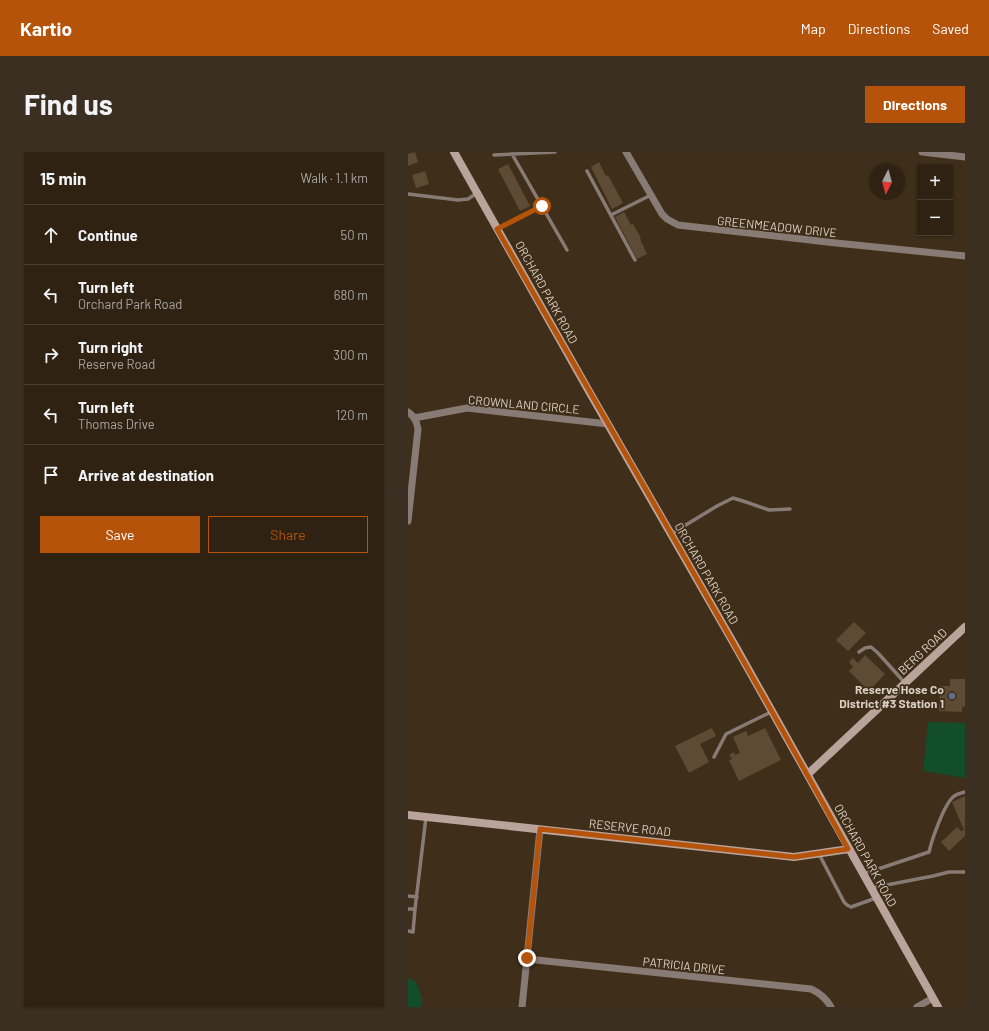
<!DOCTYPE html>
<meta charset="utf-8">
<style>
:root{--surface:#2f2213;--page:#3b2f21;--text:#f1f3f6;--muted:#a7a4a0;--line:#4a3f33;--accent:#b45309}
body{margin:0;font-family:Barlow,sans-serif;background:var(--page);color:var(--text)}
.controls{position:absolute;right:12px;top:12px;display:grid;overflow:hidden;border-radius:0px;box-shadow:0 1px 3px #0004}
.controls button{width:36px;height:36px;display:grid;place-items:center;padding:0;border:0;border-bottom:1px solid var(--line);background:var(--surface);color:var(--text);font:20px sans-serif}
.compass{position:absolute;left:461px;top:12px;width:36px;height:36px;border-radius:50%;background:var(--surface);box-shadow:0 1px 3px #0004;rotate:186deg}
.stop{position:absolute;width:12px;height:12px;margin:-9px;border:3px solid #b45309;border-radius:50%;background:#fff}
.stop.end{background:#b45309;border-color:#fff;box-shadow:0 1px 4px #0008}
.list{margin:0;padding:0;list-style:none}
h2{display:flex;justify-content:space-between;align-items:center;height:52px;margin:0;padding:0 16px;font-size:17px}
h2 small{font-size:13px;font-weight:400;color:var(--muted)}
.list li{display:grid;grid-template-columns:26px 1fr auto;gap:12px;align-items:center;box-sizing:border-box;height:60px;padding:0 16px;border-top:1px solid var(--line)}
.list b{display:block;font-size:15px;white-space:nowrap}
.list p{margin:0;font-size:13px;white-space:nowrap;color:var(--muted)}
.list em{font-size:13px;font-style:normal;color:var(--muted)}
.actions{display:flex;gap:8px;padding:12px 16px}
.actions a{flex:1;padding:9px 0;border:1px solid var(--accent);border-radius:0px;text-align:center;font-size:14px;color:var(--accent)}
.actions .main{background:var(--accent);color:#fff}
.icon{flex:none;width:22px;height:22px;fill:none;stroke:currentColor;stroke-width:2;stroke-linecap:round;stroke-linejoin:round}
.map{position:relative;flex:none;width:557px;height:855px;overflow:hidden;border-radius:0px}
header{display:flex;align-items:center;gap:24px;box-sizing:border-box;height:56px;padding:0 20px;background:var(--accent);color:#fff}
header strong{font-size:19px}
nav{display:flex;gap:22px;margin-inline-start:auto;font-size:14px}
.intro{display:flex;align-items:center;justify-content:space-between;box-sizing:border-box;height:96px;padding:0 24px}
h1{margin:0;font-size:28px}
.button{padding:10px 18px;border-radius:0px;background:var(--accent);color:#fff;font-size:14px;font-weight:700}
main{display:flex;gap:24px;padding:0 24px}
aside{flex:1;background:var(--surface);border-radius:0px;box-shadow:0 1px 3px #0004}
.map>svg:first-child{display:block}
.green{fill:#124e2a}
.building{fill:#5d4b35}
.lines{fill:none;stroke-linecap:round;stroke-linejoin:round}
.lane{stroke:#887a75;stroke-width:3.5}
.street{stroke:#887a75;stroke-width:7}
.secondary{stroke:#b9a39b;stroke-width:8}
.route{stroke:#b45309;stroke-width:5}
.service-dot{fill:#5c6f8a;stroke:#3f2e19;stroke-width:1.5}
.labels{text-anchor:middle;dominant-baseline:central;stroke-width:3.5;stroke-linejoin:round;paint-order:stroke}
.street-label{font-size:12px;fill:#dacfc3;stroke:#3f2e19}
.poi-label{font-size:12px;font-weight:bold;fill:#dacfc3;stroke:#3f2e19;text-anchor:end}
</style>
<header>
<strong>Kartio</strong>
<nav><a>Map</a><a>Directions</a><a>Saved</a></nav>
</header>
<div class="intro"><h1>Find us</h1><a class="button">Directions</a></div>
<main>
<aside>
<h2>15 min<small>Walk · 1.1 km</small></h2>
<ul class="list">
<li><svg class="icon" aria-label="ahead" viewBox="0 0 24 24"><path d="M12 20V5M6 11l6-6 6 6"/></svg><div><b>Continue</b></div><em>50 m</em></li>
<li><svg class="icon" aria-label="left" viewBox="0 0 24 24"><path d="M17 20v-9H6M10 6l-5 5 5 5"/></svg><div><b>Turn left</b><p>Orchard Park Road</p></div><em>680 m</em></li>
<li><svg class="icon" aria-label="right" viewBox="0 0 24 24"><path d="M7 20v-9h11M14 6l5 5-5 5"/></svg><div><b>Turn right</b><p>Reserve Road</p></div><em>300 m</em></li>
<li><svg class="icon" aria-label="left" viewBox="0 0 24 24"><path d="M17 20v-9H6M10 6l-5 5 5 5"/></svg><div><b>Turn left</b><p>Thomas Drive</p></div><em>120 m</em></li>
<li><svg class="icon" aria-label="arrive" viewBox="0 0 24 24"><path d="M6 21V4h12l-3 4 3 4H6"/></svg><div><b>Arrive at destination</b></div></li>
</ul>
<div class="actions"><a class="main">Save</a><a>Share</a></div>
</aside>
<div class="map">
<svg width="557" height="855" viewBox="0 0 557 855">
<rect width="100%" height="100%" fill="#3f2e19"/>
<path class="green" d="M520 570 557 571V626L515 619Z
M0 826 8 830 14 846 13 855H0Z"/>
<path class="building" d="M7 0 10 10 0 14V2Z
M191 10 198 24 200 23 215 51 204 57 183 15Z
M100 12 122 54 112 59 90 17Z
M17 19 21 32 8 36 4 23Z
M216 60 223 73 225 72 233 86 232 87 239 102 229 107 207 65Z
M446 470 458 481 440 499 428 488Z
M457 503 477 522 461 539 441 519 445 515 441 510 445 506 450 511Z
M542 527H557V555L554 554V560L531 559 532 534H542Z
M304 576 308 584 292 592 301 610 281 621 267 594Z
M357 576 373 608 331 629 321 608 324 607 321 603 326 600 327 603 332 601 325 585 338 579 340 584Z
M557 644V684L541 699 533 690 549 675 553 679 556 678 544 650Z"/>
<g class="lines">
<path class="lane" d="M104 2 159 98
M86 3 147 0
M179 19 227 108
M0 42 50 48 60 47 69 41
M203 63 243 43
M90 76 134 54
M263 382 309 354 325 346 338 350 361 358 382 357
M451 500 457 496 463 495 470 501 497 531
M306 605 318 582 363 560
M411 702 436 750 439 753 443 755 468 746
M455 722 521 700C524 687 536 653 545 645 549 642 553 641 557 640
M463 736 525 724 541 720H557
M0 744 9 745
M0 757H7L5 780 0 779
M7 757 18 665"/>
<path class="street" d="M218 0 254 62 259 67 270 73 428 91 557 104
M514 0 557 5
M0 260C6 264 9 270 10 277L0 369
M6 266 59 256 200 272
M119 807 403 837C412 841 418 846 423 855
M114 855 132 677
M509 855 525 846"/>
<path class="secondary" d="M46 0 178 234 329 497 530 855
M400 622 557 475
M0 663 386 705 441 697"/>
</g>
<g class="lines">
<path class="route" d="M119 806 132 677 386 705 440 697C327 489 206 284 89 77L134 54"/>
</g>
<circle class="service-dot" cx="544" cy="544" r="4"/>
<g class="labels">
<g class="street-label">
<text transform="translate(369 74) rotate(6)">GREENMEADOW DRIVE</text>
<text transform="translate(139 140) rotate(61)">ORCHARD PARK ROAD</text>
<text transform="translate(116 252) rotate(5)">CROWNLAND CIRCLE</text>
<text transform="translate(299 421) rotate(60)">ORCHARD PARK ROAD</text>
<text transform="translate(514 499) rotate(-43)">BERG ROAD</text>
<text transform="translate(222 675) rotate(6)">RESERVE ROAD</text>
<text transform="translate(458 703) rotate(61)">ORCHARD PARK ROAD</text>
<text transform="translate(276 813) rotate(6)">PATRICIA DRIVE</text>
</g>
<g class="poi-label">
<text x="536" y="537">Reserve Hose Co<tspan x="536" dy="14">District #3 Station 1</tspan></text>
</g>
</g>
</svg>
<div class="controls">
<button>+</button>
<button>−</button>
</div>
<svg class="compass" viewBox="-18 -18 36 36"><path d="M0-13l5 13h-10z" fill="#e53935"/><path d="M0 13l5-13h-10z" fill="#a7a4a0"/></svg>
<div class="stop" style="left:134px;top:54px"></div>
<div class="stop end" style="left:119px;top:806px"></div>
</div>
</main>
